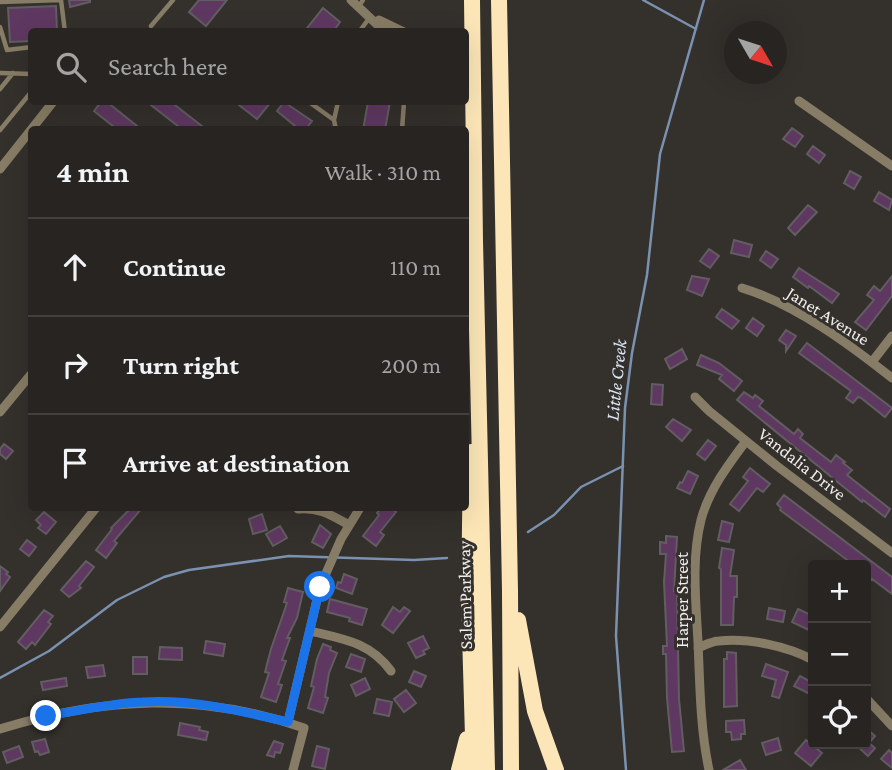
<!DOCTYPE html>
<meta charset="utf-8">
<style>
:root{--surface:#272421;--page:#2f2c2a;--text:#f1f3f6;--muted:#a4a4a5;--line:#43413f}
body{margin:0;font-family:"Crimson Pro",serif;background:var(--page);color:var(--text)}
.controls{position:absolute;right:21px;bottom:21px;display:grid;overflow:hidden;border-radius:7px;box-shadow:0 7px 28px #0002}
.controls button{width:63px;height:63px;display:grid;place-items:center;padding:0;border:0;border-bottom:2px solid var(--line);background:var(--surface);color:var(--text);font:35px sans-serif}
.compass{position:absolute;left:724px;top:21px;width:63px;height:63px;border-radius:50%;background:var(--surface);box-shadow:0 7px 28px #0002;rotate:129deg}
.stop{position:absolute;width:21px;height:21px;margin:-16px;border:5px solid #1a73e8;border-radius:50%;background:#fff}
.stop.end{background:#1a73e8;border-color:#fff;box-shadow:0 2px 7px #0008}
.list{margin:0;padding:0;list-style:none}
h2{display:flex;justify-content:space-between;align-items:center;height:91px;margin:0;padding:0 28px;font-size:30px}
h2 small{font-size:23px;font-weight:400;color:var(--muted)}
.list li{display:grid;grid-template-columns:46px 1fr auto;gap:21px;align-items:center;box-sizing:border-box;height:98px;padding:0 28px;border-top:2px solid var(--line)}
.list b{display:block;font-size:26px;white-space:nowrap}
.list em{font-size:23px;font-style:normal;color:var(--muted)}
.icon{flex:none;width:38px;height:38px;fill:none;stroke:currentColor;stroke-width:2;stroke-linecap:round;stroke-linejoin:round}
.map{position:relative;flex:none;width:892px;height:770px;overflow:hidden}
.search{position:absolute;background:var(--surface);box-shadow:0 7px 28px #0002;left:28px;top:28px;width:441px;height:77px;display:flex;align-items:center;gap:18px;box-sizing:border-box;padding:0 24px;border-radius:7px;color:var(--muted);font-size:26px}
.panel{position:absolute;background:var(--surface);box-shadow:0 7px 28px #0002;left:28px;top:126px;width:441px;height:385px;border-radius:7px}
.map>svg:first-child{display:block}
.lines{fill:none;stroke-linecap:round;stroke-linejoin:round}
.stream{stroke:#7a91b0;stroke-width:2.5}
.building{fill:#5f3861;stroke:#615d61;stroke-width:2}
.lane{stroke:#877c65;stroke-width:4.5}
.street{stroke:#877c65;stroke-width:9}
.highway{stroke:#fce6b7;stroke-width:16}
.route{stroke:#1a73e8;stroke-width:9}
.labels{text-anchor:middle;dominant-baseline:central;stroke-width:6;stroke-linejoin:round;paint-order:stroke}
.street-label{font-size:18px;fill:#f0edeb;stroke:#34302c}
.water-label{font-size:19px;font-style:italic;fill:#dbe5f4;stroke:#34302c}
</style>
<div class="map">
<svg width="892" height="770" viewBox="0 0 892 770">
<rect width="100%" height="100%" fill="#34302c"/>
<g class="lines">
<path class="stream" d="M643 0 696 29
M528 532 554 515 581 487 623 466
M0 678 49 651 117 600 164 577 189 570 289 556 414 560 447 558
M626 770 616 636 625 408 632 353 647 275 660 154 704 0"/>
</g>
<path class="building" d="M69 0H90V2L70 7Z
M199 0H227L206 26 189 12Z
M56 6 57 32H32V41L10 42 8 8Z
M323 8 340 22 333 32H304Z
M101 102H107L142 130H118L94 111Z
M147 102H171L207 130H183Z
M235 102H271L257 119Z
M284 102 312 121 305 130H300L277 111Z
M368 102H390L385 130H363Z
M792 128 803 136 795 147 783 139Z
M813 146 825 155 819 163 807 154Z
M850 171 861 177 854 189 844 183Z
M879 192 892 200 889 210 874 201Z
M808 205 817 212 795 235 788 228Z
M734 240 752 245 749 257 731 253Z
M709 249 719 256 710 268 700 261Z
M766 251 778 259 771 268 760 260Z
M799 268 839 294 832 303 809 286 808 288 793 277Z
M692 276 709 279 702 296 687 290Z
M892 276V296L866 330 855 322 874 300 867 295 874 286 880 291Z
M722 309 739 321 732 329 716 317Z
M753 318 764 326 757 336 746 328Z
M786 330 796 336 786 351V345L779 340Z
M807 343 892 408 885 417 861 398 858 397 853 403 846 398 851 391 799 353Z
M682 349 687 359 670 369 665 359Z
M701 355 719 363 742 381 734 391 719 379 722 375 697 365Z
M652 384 663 385 662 405 651 404Z
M744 392 753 398 755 395 763 401 759 406 794 434 798 429 803 434 800 438 831 462 836 455 845 462 843 463 852 470 847 475 890 509 885 517 863 500 862 502 737 400Z
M673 419 691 430 682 441 666 427Z
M708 440 716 446 705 460 697 454Z
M4 444 13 451 6 459 0 454V449Z
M750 468 770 484 763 492 757 488 739 511 730 504 748 481 743 477Z
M688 471 698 476 690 494 677 488 680 482 682 483Z
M784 495 892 577V594L872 579 866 587V565H854L780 510 781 508 777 504Z
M131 508H142L114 541 117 543 106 558 96 550 112 529 111 528Z
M381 508H391L396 512 380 532 384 535 376 546 363 536 379 515 377 513Z
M44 512 56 522 46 534 38 528 41 525 36 520Z
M262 514 267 530 253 534 249 519Z
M722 521 733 524 729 542 718 540Z
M320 525 331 534 323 548 312 542Z
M280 526 287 538 273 546 266 534Z
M666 536 677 537 674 591H677L679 699 684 751 672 752 667 698 666 654H663V646H667L664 582 666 554H660V542L666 543Z
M27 540 36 547 29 556 20 549Z
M722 548 734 550 730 576H737V597H734L733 625H721V569L719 568Z
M86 561 94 567 79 586 81 588 69 597 61 590Z
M0 566 8 572 6 574 10 577 0 591Z
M344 574 357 579 352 594 336 588 338 582 341 583Z
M288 588 303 592 297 618 287 638H290L282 660 286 661 278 684 282 685 276 702 261 697 269 673 265 672 271 649 287 603 284 602Z
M330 599 367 609 362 625 349 621 350 618 327 612Z
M393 607 400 612 404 607 410 611 393 633 382 625Z
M769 608 785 611 783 622 767 619Z
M798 609 813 616 809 630 792 622Z
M44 610 53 616 48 622 51 624 35 645 32 642 26 649 18 642Z
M423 636 429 648 423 651 425 654 416 658 408 643Z
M206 641 225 644 223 656 204 653Z
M323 644 331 647 330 650 337 653 329 673 325 697 328 698 323 713 308 708 314 687 311 686 317 659Z
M160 647 182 648V660L159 659Z
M727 652 736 653 737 706 724 707V659H727Z
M351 654 365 659 361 672 346 667Z
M133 657H147V674H133Z
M766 664 788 672 779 698 772 696 776 680 762 676Z
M103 665 105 676 88 678 86 667Z
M414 671 426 676 421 687 409 682Z
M800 676 813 683 810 694 794 686Z
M66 678 67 686 43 690 41 682Z
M365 678 370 689 356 696 351 685Z
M406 690 416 703 404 712 394 699Z
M377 699 392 702 389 716 374 713Z
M744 720 745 734H741V739L732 740 731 732H726V721Z
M180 723 200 727 199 730 208 732 206 740 178 735Z
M866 728 875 736 869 743 875 748 868 756 855 744H866Z
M778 738 781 750 766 755 762 743Z
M45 739 49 752 40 755 38 751 35 752 32 742Z
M806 740 822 753 811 766 795 753Z
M274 741 283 744 280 753 275 752 274 757 267 755Z
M19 746 23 757 7 763 3 752Z
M317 746 329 749 325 769 312 766Z
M889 750 892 753V768L881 759Z
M740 760 746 770H723Z"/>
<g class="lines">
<path class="lane" d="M0 2 61 0 65 32
M359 6 363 0
M151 26 173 0
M0 27 7 50 32 47
M359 32 370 17
M0 73 32 74
M0 89 13 73
M309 102 334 120 336 130
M334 120 338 102
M0 130 32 91
M402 130 404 102"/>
<path class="street" d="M351 0 385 32
M379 20 404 32
M799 101 892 166
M0 169 53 102
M742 288C795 304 849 344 892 378
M872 362 892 336
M695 397 709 411 777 466 892 553
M0 412 32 373
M298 509C319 507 331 515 349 525
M0 627 96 508
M310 631C343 639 370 642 391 671
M698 648C705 645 712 641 719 641 749 638 787 646 813 660
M866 698 892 726
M288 722 320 587 341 539 360 508
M0 729C103 697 201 692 304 728L293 770
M709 770C700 727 700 686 698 642 696 602 691 560 701 520 709 490 728 465 746 441"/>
<path class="highway" d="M472 0 475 241 487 770
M499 0 510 591 511 770
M471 452 469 600 474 770
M518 620 535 711 556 770
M459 770 467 739"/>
</g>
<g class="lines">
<path class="route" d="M46 716C78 711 110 703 143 702 193 699 240 711 288 722L320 587"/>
</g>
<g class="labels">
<g class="street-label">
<text transform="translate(828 316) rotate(32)">Janet Avenue</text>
<text transform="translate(802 464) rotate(38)">Vandalia Drive</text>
<text transform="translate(465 595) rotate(-91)">Salem Parkway</text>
<text transform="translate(682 600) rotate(-90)">Harper Street</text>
</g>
<g class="water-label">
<text transform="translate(616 380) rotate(-84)">Little Creek</text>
</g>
</g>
</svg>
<div class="controls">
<button>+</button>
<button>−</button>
<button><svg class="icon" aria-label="locate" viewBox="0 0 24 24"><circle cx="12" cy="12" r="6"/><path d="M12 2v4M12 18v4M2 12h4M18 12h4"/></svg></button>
</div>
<svg class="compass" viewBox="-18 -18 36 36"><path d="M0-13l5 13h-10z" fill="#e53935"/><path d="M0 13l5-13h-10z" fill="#a4a4a5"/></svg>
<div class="stop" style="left:320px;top:587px"></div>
<div class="stop end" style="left:46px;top:716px"></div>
<div class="search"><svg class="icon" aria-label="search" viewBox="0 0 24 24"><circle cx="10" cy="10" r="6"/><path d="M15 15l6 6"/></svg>Search here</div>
<section class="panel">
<h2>4 min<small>Walk · 310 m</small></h2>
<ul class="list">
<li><svg class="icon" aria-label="ahead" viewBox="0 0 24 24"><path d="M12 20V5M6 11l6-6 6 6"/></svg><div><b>Continue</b></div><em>110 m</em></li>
<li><svg class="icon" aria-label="right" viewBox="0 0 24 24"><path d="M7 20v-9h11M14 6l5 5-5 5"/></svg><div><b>Turn right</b></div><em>200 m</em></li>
<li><svg class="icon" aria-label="arrive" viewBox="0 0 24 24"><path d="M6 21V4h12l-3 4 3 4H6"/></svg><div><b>Arrive at destination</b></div></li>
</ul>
</section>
</div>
